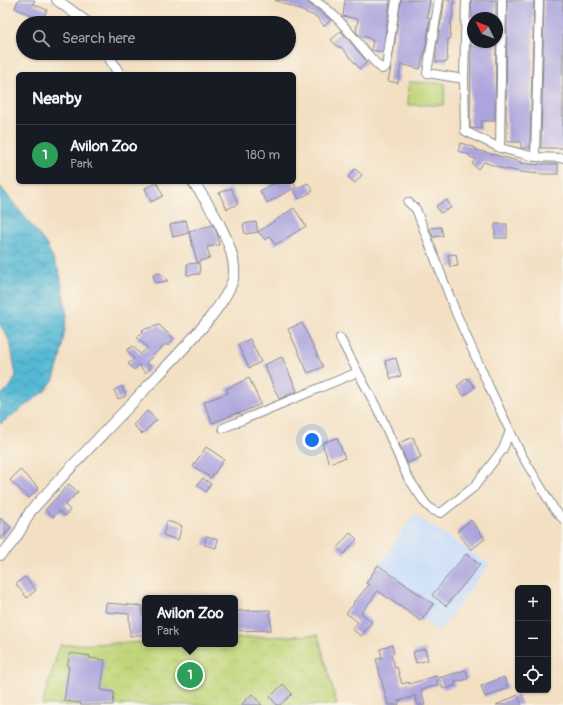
<!DOCTYPE html>
<meta charset="utf-8">
<style>
:root{--surface:#171b24;--page:#20242c;--text:#f1f3f6;--muted:#9ea1a6;--line:#363941;--accent:#2563eb}
body{margin:0;font-family:Pangolin,sans-serif;background:var(--page);color:var(--text)}
.controls{position:absolute;right:12px;bottom:12px;display:grid;overflow:hidden;border-radius:6px;box-shadow:0 1px 3px #0004}
.controls button{width:36px;height:36px;display:grid;place-items:center;padding:0;border:0;border-bottom:1px solid var(--line);background:var(--surface);color:var(--text);font:20px sans-serif}
.compass{position:absolute;left:467px;top:12px;width:36px;height:36px;border-radius:50%;background:var(--surface);box-shadow:0 1px 3px #0004;rotate:313deg}
.you{position:absolute;left:312px;top:440px;width:14px;height:14px;margin:-10px;border:3px solid #fff;border-radius:50%;background:#1a73e8;box-shadow:0 0 0 6px #1a73e833}
.badge{display:grid;place-items:center;width:26px;height:26px;border-radius:50%;background:var(--accent);color:#fff;font-size:13px;font-weight:700}
.pin{position:absolute;translate:-50% -50%;border:2px solid #fff;box-shadow:0 1px 4px #0006}
.popup{position:absolute;left:142px;top:595px;width:96px;height:52px;box-sizing:border-box;display:grid;place-content:center;border-radius:6px;background:var(--surface);filter:drop-shadow(0 1px 3px #0005);font-size:13px;white-space:nowrap;color:var(--muted)}
.popup b{font-size:15px;color:var(--text)}
.popup::after{content:'';position:absolute;left:50%;top:100%;margin-left:-8px;border:8px solid transparent;border-top-color:var(--surface)}
.list{margin:0;padding:0;list-style:none}
h2{display:flex;justify-content:space-between;align-items:center;height:52px;margin:0;padding:0 16px;font-size:17px}
h2 small{font-size:13px;font-weight:400;color:var(--muted)}
.list li{display:grid;grid-template-columns:26px 1fr auto;gap:12px;align-items:center;box-sizing:border-box;height:60px;padding:0 16px;border-top:1px solid var(--line)}
.list b{display:block;font-size:15px;white-space:nowrap}
.list p{margin:0;font-size:13px;white-space:nowrap;color:var(--muted)}
.list em{font-size:13px;font-style:normal;color:var(--muted)}
.icon{flex:none;width:22px;height:22px;fill:none;stroke:currentColor;stroke-width:2;stroke-linecap:round;stroke-linejoin:round}
.map{position:relative;flex:none;width:563px;height:705px;overflow:hidden}
.search{position:absolute;background:var(--surface);box-shadow:0 1px 3px #0004;left:16px;top:16px;width:280px;height:44px;display:flex;align-items:center;gap:10px;box-sizing:border-box;padding:0 14px;border-radius:22px;color:var(--muted);font-size:15px}
.panel{position:absolute;background:var(--surface);box-shadow:0 1px 3px #0004;left:16px;top:72px;width:280px;height:112px;border-radius:6px}
.map>svg:first-child{display:block}
.built{fill:#c7ddf9}
.park{fill:url(#park-crowns);stroke:#6e826c}
.garden{fill:#c1d67a;stroke:#6e826c}
.water{fill:url(#water-waves);stroke:#387499}
.building{fill:#aca4dd}
.lines{fill:none;stroke-linecap:round;stroke-linejoin:round}
.minor-casing{stroke:#878890;stroke-width:10}
.tertiary-casing{stroke:#878890;stroke-width:12}
.minor{stroke:#fff;stroke-width:8}
.tertiary{stroke:#fff;stroke-width:10}
</style>
<div class="map">
<svg width="563" height="705" viewBox="0 0 563 705">
<defs>
<pattern id="park-crowns" width="20" height="18" patternUnits="userSpaceOnUse"><rect width="20" height="18" fill="#c1d67a"/><path d="M2 6a3 3 0 1 1 6 0M12 15a3 3 0 1 1 6 0" fill="none" stroke="#a5b86c"/></pattern>
<pattern id="water-waves" width="16" height="10" patternUnits="userSpaceOnUse"><rect width="16" height="10" fill="#56b9d4"/><path d="M0 5q4-4 8 0t8 0" fill="none" stroke="#4697af"/></pattern>
</defs>
<rect width="100%" height="100%" fill="#fbf7ec"/>
<filter id="ink" filterUnits="userSpaceOnUse"><feTurbulence type="fractalNoise" baseFrequency=".025" numOctaves="2"/><feDisplacementMap in="SourceGraphic" scale="8" xChannelSelector="R" yChannelSelector="G"/><feConvolveMatrix kernelMatrix="1 2 1 2 8 2 1 2 1" color-interpolation-filters="sRGB"/></filter>
<filter id="wash" filterUnits="userSpaceOnUse"><feTurbulence type="fractalNoise" baseFrequency=".012" numOctaves="4" result="noise"/><feDisplacementMap in="SourceGraphic" scale="16" xChannelSelector="R" yChannelSelector="G"/><feGaussianBlur stdDeviation="0.9" result="paint"/><feColorMatrix in="noise" values="0 0 0 0 0 0 0 0 0 0 0 0 0 0 0 0 0 1.4 0 .05"/><feComposite in="paint" operator="in"/></filter>
<g filter="url(#wash)">
<rect width="100%" height="100%" fill="#f3e0c3"/>
<path class="built" d="M414 514 489 564 440 631 366 583Z"/>
<path class="park" d="M318 635 337 705H42L60 645 145 642V644H235V638Z"/>
<path class="garden" d="M409 82 445 83 444 105H408Z"/>
<path class="water" d="M0 186 46 244 60 274 67 316 60 359 54 379 46 390 0 424V396L10 387 16 376 11 346 7 336 0 325Z"/>
<g id="blocks">
<path class="building" d="M18 0H35L33 4 47 10 42 20 15 8Z
M275 0H304L331 20 324 26 317 17Z
M345 0H390L383 52 371 50 373 41 367 37 360 36 356 32 358 19 343 16Z
M401 0H430L427 17 430 18 426 45 420 69 401 64 398 83 388 81 391 68Z
M444 0H454L452 19H451L450 39H448L447 62H436V50L441 20H442Z
M471 0H496V18H472Z
M507 0H534L530 148H521V142H507V121H506Z
M544 0H563V148H541Z
M341 31 367 62 360 69 341 47H338L331 40Z
M471 42H496L495 121H481V129L470 128Z
M461 143 476 148V150L514 160 521 162 520 163 538 165V164H558V174H539L520 172 507 169V170L484 162 478 169 472 164 476 159 470 157V155L458 151Z
M355 169 362 175 355 183 348 177Z
M276 182H293L296 187 267 203 260 191Z
M157 183 163 196 151 202 145 188Z
M308 183 313 191 299 199 294 190Z
M231 188 238 204 227 209 219 193Z
M447 200 451 208 440 213 436 206Z
M294 208 306 226 275 245 270 236 266 240 258 232 245 234 243 224 256 222 258 232Z
M186 220 189 233 173 237 170 225Z
M495 224H507V238H495Z
M213 225 217 233 219 245 207 247 210 258 197 262 189 231Z
M441 227 443 236 433 237 430 228Z
M456 254 458 266 450 267 448 255Z
M199 263 200 274 187 275V264Z
M160 273 168 281 155 283 153 274Z
M302 323 323 367 308 373 288 329Z
M159 325 174 339 168 346 166 344 152 356 153 357 146 362 151 368 145 373 139 365 134 370 128 364 134 359 127 350 133 346 140 354 148 348 137 338 143 332 142 330Z
M250 339 261 362 249 368 238 345Z
M282 357 297 391 279 399 264 365Z
M396 358 401 376 391 379 385 361Z
M249 378 261 404 238 414 237 413 212 423 204 402 228 393 226 389Z
M467 378 475 387 464 396 457 386Z
M122 386 126 396 118 399 114 390Z
M147 411 157 420 142 434 133 425Z
M413 437 421 457 407 463 399 443Z
M337 438 345 458 329 463 322 443Z
M206 447 224 459 211 478 193 466Z
M20 470 39 488 29 498 10 480Z
M203 478 211 484 206 492 197 485Z
M69 484 78 492 65 505 70 510 65 516 59 511 53 517 45 510Z
M0 518 11 527 0 540Z
M471 520 485 539 471 550 457 531Z
M167 521 182 526 178 540 163 535Z
M350 533 357 539 344 554 337 548Z
M206 536 218 539 216 548 204 545Z
M466 554 480 565 446 606 432 595Z
M378 565 433 604 421 621 378 591 361 613 372 622 361 636 352 629 358 622 346 613 354 604 353 603 369 585 366 583Z
M25 577 36 590 27 598 16 584Z
M106 603 143 606 142 615H145V635L130 636 129 614 105 612Z
M270 610 271 630 235 631V611Z
M392 645 394 653 391 654 395 668 397 667 402 684 409 682V684L436 676 438 685 421 690 425 705H418L415 696 398 701 399 705H388L376 659 382 658 380 649Z
M425 649 428 660 416 663 413 652Z
M70 653 90 656 89 658 105 660 101 690 114 692 113 705H80L81 703 64 701 69 667H67Z
M466 670 468 679 455 682V686L443 689 439 678Z
M504 677 508 688 485 697 481 686Z
M283 684 292 694 280 705H277L270 697Z
M252 694 262 705H241Z
M518 695 522 705H496Z"/>
</g>
</g>
<g filter="url(#ink)">
<use href="#blocks" fill-opacity="0" stroke="#878890" stroke-width="1"/>
<g class="lines">
<defs>
<path id="minor" d="M313 0C344 17 357 47 382 69L386 67 396 0
M439 0 427 73 464 79
M466 0 464 79 465 131 500 148 535 157 563 158
M500 148 502 0
M535 157 539 0
M408 202 416 209 456 313 490 389 521 454 554 509 563 519
M340 338 381 416 407 476 425 503 432 510 441 513 474 487 503 449 510 431
M223 428 358 372"/>
<path id="tertiary" d="M57 0 88 23
M107 53 119 74
M0 555C16 542 20 530 30 512 68 469 109 428 148 386 169 363 231 304 234 274 236 246 209 204 193 182"/>
</defs>
<use href="#minor" class="minor-casing"/>
<use href="#tertiary" class="tertiary-casing"/>
<use href="#minor" class="minor"/>
<use href="#tertiary" class="tertiary"/>
</g>
</g>
</svg>
<div class="controls">
<button>+</button>
<button>−</button>
<button><svg class="icon" aria-label="locate" viewBox="0 0 24 24"><circle cx="12" cy="12" r="6"/><path d="M12 2v4M12 18v4M2 12h4M18 12h4"/></svg></button>
</div>
<svg class="compass" viewBox="-18 -18 36 36"><path d="M0-13l5 13h-10z" fill="#e53935"/><path d="M0 13l5-13h-10z" fill="#9ea1a6"/></svg>
<div class="you"></div>
<div class="pin badge" style="left:190px;top:675px;background:#2e9e5b">1</div>
<div class="popup"><b>Avilon Zoo</b>Park</div>
<div class="search"><svg class="icon" aria-label="search" viewBox="0 0 24 24"><circle cx="10" cy="10" r="6"/><path d="M15 15l6 6"/></svg>Search here</div>
<section class="panel">
<h2>Nearby<small></small></h2>
<ul class="list">
<li><span class="badge" style="background:#2e9e5b">1</span><div><b>Avilon Zoo</b><p>Park</p></div><em>180 m</em></li>
</ul>
</section>
</div>
